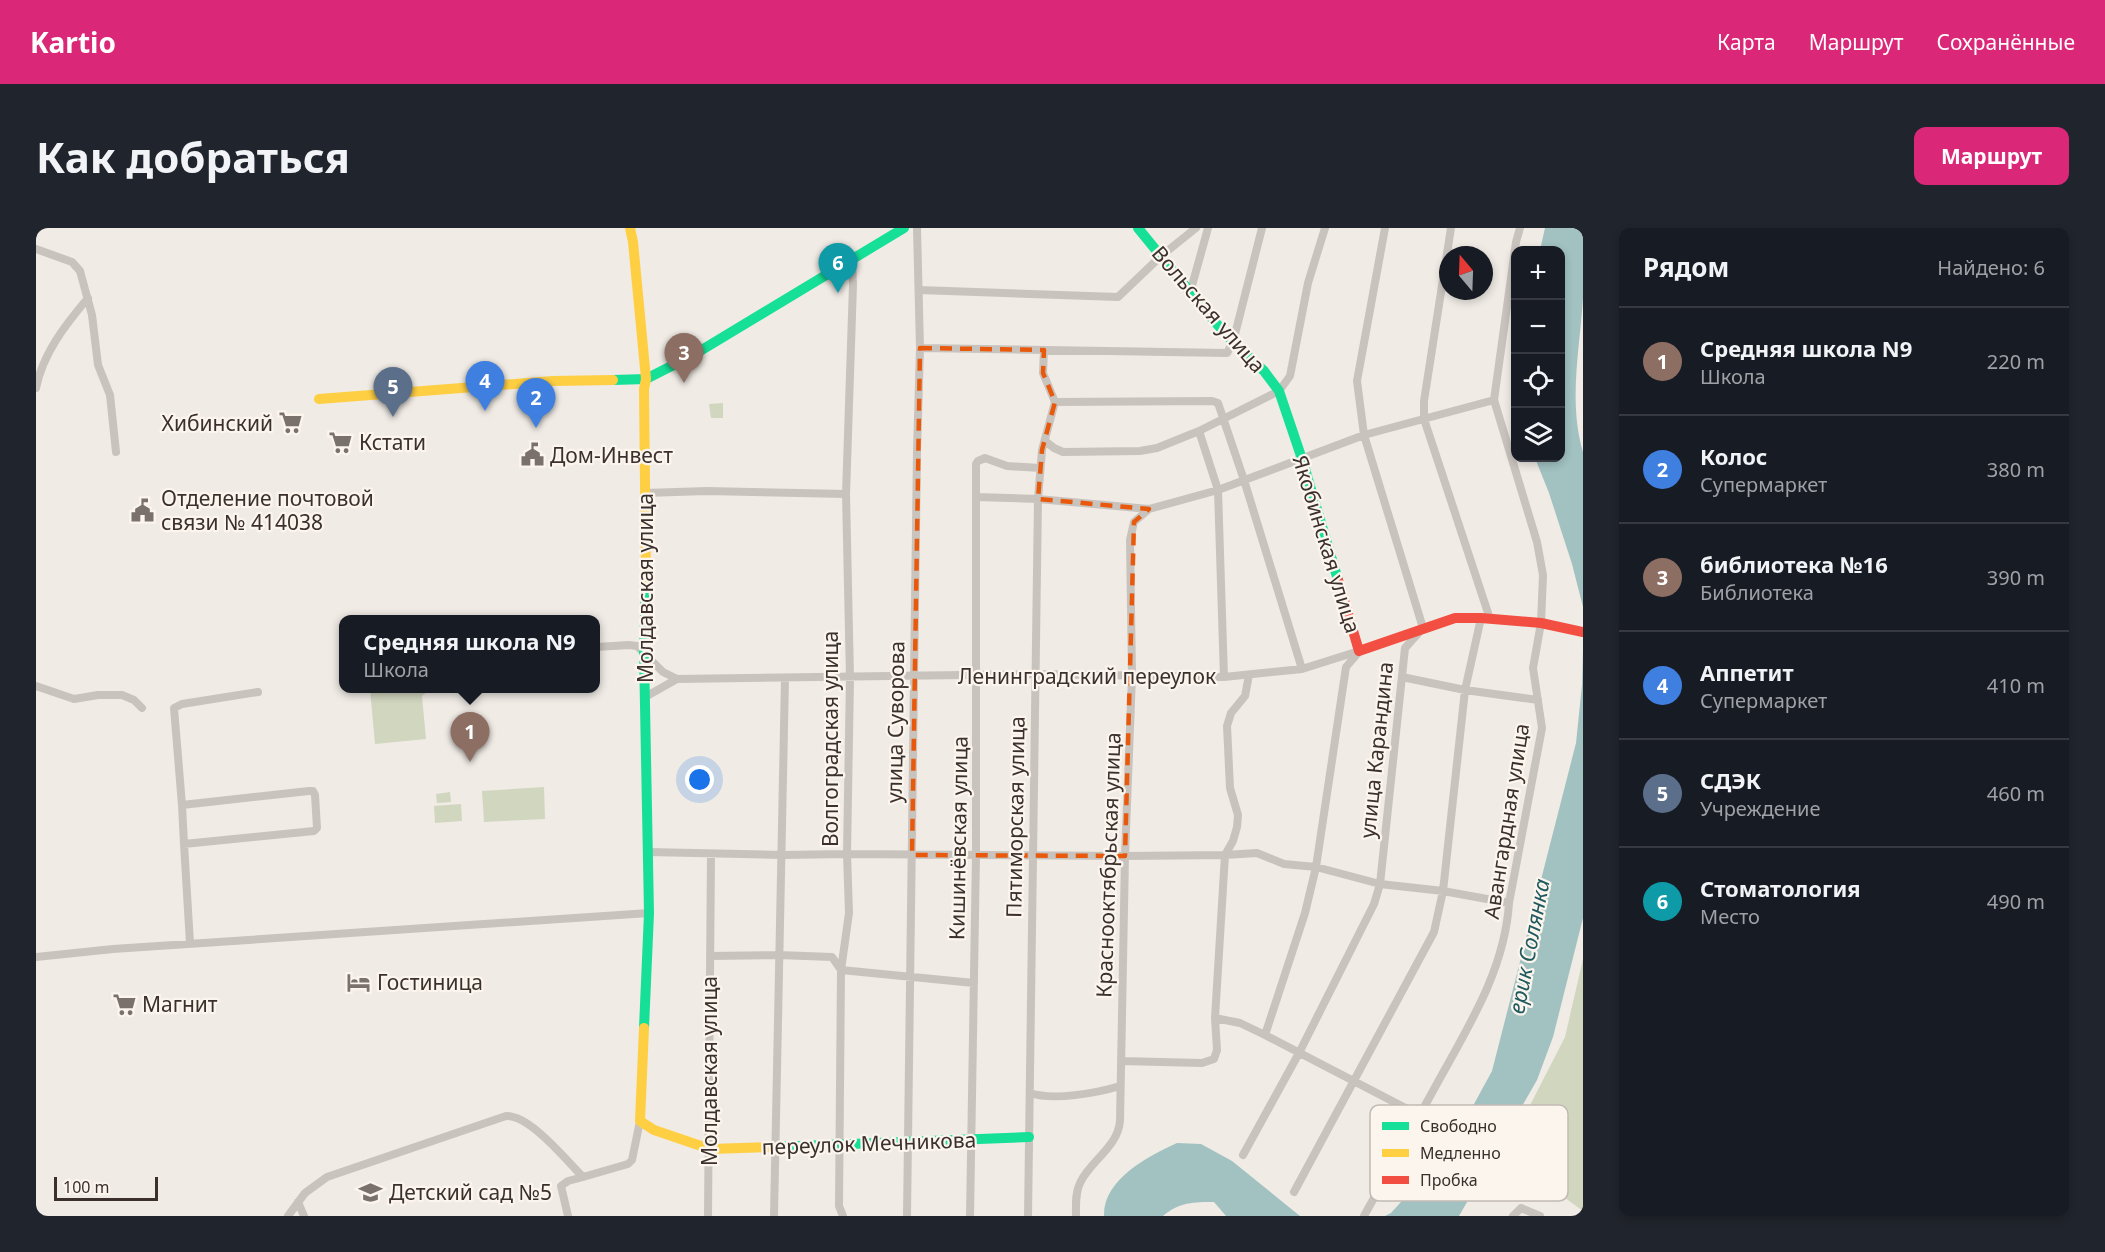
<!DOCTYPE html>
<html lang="ru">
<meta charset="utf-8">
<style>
:root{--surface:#171b24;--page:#20242c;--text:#f1f3f6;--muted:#9ea1a6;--line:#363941;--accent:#db2777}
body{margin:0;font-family:"Noto Sans",sans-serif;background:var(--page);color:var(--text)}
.controls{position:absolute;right:18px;top:18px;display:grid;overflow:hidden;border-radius:12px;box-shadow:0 3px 9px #0003}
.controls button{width:54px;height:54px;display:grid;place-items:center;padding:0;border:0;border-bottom:2px solid var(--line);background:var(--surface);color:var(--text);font:30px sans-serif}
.compass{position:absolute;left:1403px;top:18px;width:54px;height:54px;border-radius:50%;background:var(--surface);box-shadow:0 3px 9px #0003;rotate:341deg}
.scale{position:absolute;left:18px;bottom:15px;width:104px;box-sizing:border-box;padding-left:6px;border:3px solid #3b302b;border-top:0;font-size:16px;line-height:21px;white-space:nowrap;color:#3b302b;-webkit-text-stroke:4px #fbf5ee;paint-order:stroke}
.you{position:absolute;left:664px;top:552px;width:21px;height:21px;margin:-15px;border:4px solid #fff;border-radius:50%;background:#1a73e8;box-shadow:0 0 0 9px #1a73e833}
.badge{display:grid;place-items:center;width:39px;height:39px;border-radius:50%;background:var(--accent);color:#fff;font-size:20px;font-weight:700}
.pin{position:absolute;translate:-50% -50px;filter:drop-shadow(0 2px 3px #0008)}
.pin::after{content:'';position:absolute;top:32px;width:21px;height:18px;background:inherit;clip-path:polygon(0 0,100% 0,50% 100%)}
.popup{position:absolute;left:303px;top:387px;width:261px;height:78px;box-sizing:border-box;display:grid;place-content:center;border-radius:12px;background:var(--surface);filter:drop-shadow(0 2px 4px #0005);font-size:20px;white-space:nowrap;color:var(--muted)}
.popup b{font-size:22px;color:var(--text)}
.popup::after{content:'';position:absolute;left:50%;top:100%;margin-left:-12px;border:12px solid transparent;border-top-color:var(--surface)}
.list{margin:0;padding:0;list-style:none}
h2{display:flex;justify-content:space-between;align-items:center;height:78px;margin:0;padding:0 24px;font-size:26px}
h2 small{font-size:20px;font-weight:400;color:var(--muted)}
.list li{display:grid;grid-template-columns:39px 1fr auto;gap:18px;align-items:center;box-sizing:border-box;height:108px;padding:0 24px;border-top:2px solid var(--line)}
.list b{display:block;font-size:22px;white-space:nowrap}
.list p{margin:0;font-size:20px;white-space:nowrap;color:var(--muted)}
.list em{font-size:20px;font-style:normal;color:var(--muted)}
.icon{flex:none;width:33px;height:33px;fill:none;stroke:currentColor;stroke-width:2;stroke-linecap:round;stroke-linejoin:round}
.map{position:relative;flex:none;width:1547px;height:988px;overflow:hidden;border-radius:12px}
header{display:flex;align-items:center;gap:36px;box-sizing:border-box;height:84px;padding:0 30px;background:var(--accent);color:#fff}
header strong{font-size:28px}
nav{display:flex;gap:33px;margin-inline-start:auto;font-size:21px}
.intro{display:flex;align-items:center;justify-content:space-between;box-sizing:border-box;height:144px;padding:0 36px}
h1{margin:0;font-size:42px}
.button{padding:15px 27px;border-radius:12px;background:var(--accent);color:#fff;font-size:21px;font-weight:700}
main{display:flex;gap:36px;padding:0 36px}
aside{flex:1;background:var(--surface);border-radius:12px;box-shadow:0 3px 9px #0003}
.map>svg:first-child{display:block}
.green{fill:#d1d6bf}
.water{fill:#a1c2c1}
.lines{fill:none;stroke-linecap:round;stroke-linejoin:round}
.street{stroke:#c9c3be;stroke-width:8}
.fast{stroke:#16e098;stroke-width:10}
.slow{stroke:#ffcf43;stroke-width:10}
.jam{stroke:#f24e42;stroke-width:10}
.marked{fill:none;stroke:#e8590c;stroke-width:4.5;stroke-dasharray:12 8;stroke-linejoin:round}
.labels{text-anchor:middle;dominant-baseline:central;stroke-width:4.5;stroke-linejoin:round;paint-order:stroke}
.street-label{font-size:21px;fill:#3b302b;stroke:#fbf5ee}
.poi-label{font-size:21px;fill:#3b302b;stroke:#fbf5ee;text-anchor:start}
.water-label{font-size:22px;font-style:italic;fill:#1f5a5e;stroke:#fbf5ee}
.key{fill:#fbf5ee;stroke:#c1bab4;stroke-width:1.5}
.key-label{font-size:16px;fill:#3b302b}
</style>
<header>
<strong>Kartio</strong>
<nav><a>Карта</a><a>Маршрут</a><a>Сохранённые</a></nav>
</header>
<div class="intro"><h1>Как добраться</h1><a class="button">Маршрут</a></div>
<main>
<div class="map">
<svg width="1547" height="988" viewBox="0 0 1547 988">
<rect width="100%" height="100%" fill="#f0ebe5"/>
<path class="green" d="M687 175V190H675L673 176Z
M334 461H394L386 468 390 511 339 516Z
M508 559 509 591 448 594 446 563Z
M414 564 415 574 401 575 400 566Z
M425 576 426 593 399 595 398 578Z
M1547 731V983L1469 926 1529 809Z"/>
<path class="water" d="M1509 0H1547C1547 23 1547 47 1547 70 1544 120 1532 174 1547 224V379L1536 336 1513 265 1499 230H1524V22H1504Z
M1547 422V690L1517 809 1501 852 1423 988H1349L1355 985 1383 954 1411 911 1438 876 1456 843 1540 515 1546 457Z
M1141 915 1165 916 1196 933 1264 988H1190L1178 974C1158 974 1143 974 1127 988H1068C1067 951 1113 928 1141 915Z"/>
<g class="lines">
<path class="street" d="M1415 0 1388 173V191L1454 391
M0 21 36 34 44 43 56 87 62 137 74 167 80 224
M883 62 1082 69 1125 28 1160 0
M1154 65 1172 0
M884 120 1191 125 1197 114 1226 0
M0 160C7 125 30 96 52 70
M1019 174 1176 173 1182 175 1208 252 1266 441
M1163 203 1182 262 1188 449
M1009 213 1018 220 1027 224 1104 223 1121 220 1163 203 1243 163 1254 148 1272 55 1289 0
M609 265 671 263 810 266
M940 269 1002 271 1113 281 1182 262 1328 207 1458 172
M560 419 593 417 601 418 627 444 641 451 999 446 1188 449 1266 441 1323 423
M1366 449 1429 462 1502 472
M0 458 38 471 62 467H86L98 472 106 480
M609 469 641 451
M273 563H277L279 567 281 600 278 603 148 616 146 577Z
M146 577 138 480 146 476 222 464
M148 616 154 715
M612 624 746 627 811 626 1089 628 1189 627 1221 625 1248 636 1280 639 1344 656 1407 663 1473 675
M674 728 742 727 796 729 805 742 938 755
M0 729 77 721 613 685
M1179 790 1204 795 1229 807 1383 887
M1229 807 1269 685 1280 639 1310 439 1323 424
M1085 833 1166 835 1178 831 1181 822 1179 790 1189 627 1197 613 1201 599 1202 587 1194 560 1191 498 1195 485 1209 468 1213 447
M994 865C1017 873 1061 865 1084 858
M1207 927 1263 825 1338 676 1344 656 1369 420 1387 400 1328 207 1321 153 1349 0
M1258 964 1398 704 1407 663 1429 462 1445 390
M262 974 268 988
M252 988 269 965 291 949 470 888C494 887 530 932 547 949L592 936 596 932 604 893
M532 988 525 958 532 953 547 949
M672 988 675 626
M738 988 749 451
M807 988 803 978 805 742 813 685 811 626 814 450 810 266 817 57 816 32
M871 988 881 223 884 120 881 0
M934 988 940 627V236L942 233 949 230 971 238 1004 240
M992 988 1002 271 1006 222 1019 174 1007 145 1008 122
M1040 988C1040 977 1039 965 1044 955 1054 933 1082 919 1084 893L1089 628 1096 448 1094 312 1098 294 1113 281
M1328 988C1353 943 1378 897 1403 852 1434 796 1469 740 1473 675L1506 500 1497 440 1505 395 1507 347 1501 314 1458 172 1480 14 1484 0
M1477 988 1485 980 1504 988"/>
<path class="fast" d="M1102 0 1172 86 1196 113 1228 143 1243 163 1266 231 1302 352
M577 152 610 151 659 126 868 0
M608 800 613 685 608 425 610 350
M737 919 993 909"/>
<path class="slow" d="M594 0 597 14 610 151 608 161 610 350
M283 171 517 153 577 152
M608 800 604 893 618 902 674 921 737 919"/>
<path class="jam" d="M1302 352 1323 423 1419 390H1445L1505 395 1547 404"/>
</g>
<path class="marked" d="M884 120 1008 122 1007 145 1019 174 1006 222 1002 271 1113 281 1098 294 1089 628 876 627Z"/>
<defs>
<symbol id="supermarket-bare" viewBox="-9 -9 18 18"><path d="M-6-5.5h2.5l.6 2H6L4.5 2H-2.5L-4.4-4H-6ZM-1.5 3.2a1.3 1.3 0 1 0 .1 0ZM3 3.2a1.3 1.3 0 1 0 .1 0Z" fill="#7a716c" stroke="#fbf5ee" stroke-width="2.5" paint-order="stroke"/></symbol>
<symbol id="civic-bare" viewBox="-9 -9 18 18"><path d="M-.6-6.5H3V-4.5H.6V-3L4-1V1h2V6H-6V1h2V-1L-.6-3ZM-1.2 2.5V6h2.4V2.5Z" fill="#7a716c" stroke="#fbf5ee" stroke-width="2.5" paint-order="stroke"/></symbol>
<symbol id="hotel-bare" viewBox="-9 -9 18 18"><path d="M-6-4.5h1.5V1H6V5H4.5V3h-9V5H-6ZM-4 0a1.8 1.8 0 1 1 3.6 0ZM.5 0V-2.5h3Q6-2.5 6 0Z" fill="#7a716c" stroke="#fbf5ee" stroke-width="2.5" paint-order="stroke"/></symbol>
<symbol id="school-bare" viewBox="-9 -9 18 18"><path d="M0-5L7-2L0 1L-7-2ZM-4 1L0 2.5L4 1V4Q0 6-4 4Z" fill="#7a716c" stroke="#fbf5ee" stroke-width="2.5" paint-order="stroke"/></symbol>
</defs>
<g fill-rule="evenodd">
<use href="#supermarket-bare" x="238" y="178" width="33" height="33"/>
<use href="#supermarket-bare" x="288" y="198" width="33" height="33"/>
<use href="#civic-bare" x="480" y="210" width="33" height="33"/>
<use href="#civic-bare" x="90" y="266" width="33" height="33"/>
<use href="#hotel-bare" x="306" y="738" width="33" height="33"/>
<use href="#supermarket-bare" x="72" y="760" width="33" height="33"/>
<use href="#school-bare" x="318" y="948" width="33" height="33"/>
</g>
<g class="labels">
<g class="street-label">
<text transform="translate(1173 81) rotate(49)">Вольская улица</text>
<text transform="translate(1291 316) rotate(73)">Якобинская улица</text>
<text transform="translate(609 360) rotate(-90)">Молдавская улица</text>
<text x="1051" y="448">Ленинградский переулок</text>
<text transform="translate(859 494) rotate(-89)">улица Суворова</text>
<text transform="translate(794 511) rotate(-90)">Волгоградская улица</text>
<text transform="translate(1340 522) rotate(-84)">улица Карандина</text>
<text transform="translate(979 589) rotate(-89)">Пятиморская улица</text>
<text transform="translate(1470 593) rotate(-81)">Авангардная улица</text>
<text transform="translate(922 610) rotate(-89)">Кишинёвская улица</text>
<text transform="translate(1072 637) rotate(-88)">Краснооктябрьская улица</text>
<text transform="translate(673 843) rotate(-90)">Молдавская улица</text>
<text transform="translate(833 915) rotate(-2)">переулок Мечникова</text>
</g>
<g class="poi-label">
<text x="237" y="195" text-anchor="end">Хибинский</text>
<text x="323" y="214">Кстати</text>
<text x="514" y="227">Дом-Инвест</text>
<text x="125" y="270">Отделение почтовой<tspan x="125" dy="24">связи № 414038</tspan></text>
<text x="341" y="754">Гостиница</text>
<text x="106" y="776">Магнит</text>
<text x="353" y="964">Детский сад №5</text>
</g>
<g class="water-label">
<text transform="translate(1492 718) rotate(-79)">ерик Солянка</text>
</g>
</g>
<rect x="1334" y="877" width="198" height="96" rx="9" class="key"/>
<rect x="1346" y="894" width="27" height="8" fill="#16e098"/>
<rect x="1346" y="921" width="27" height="8" fill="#ffcf43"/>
<rect x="1346" y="948" width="27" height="8" fill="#f24e42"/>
<g class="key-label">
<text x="1384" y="904">Свободно</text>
<text x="1384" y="931">Медленно</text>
<text x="1384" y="958">Пробка</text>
</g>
</svg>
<div class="controls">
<button>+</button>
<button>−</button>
<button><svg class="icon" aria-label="locate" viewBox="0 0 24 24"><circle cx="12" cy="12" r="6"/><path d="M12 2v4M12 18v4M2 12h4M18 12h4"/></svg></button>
<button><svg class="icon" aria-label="layers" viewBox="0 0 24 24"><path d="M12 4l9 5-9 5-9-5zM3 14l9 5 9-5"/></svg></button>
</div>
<svg class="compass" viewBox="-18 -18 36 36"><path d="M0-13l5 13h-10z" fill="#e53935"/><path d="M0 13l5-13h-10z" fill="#9ea1a6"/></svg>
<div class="scale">100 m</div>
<div class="you"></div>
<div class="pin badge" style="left:434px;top:534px;background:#8d6e63">1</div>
<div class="popup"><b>Средняя школа N9</b>Школа</div>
<div class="pin badge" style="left:500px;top:200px;background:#3f7fe0">2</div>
<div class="pin badge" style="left:648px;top:155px;background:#8d6e63">3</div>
<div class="pin badge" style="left:449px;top:183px;background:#3f7fe0">4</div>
<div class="pin badge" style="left:357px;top:189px;background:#5c6f8a">5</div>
<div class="pin badge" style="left:802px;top:65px;background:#0f9aa8">6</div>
</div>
<aside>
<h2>Рядом<small>Найдено: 6</small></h2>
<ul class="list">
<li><span class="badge" style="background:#8d6e63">1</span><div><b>Средняя школа N9</b><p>Школа</p></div><em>220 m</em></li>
<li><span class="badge" style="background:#3f7fe0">2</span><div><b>Колос</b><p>Супермаркет</p></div><em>380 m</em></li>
<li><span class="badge" style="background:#8d6e63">3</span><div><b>библиотека №16</b><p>Библиотека</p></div><em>390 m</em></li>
<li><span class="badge" style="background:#3f7fe0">4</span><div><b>Аппетит</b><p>Супермаркет</p></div><em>410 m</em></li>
<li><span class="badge" style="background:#5c6f8a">5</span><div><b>СДЭК</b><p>Учреждение</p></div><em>460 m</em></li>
<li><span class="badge" style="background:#0f9aa8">6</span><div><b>Стоматология</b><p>Место</p></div><em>490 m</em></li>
</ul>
</aside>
</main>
